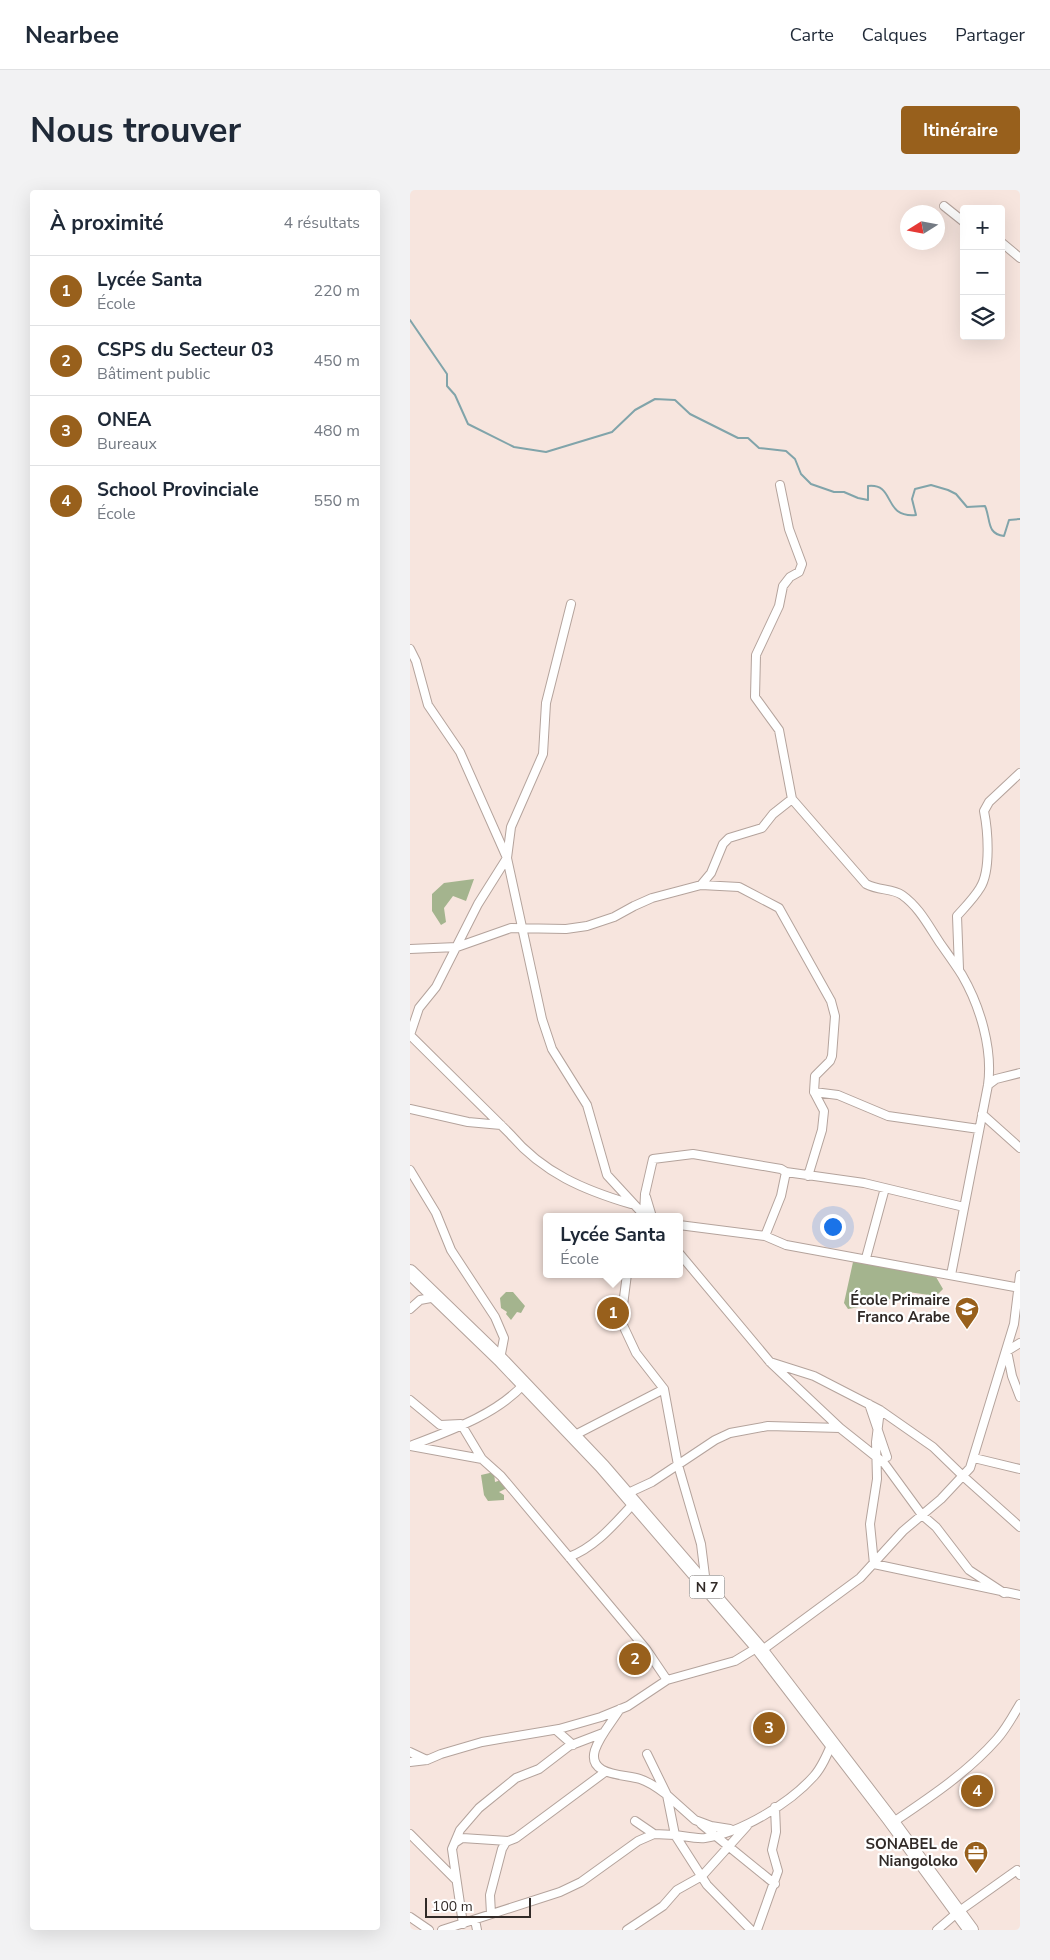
<!DOCTYPE html>
<html lang="fr">
<meta charset="utf-8">
<style>
:root{--surface:#fff;--page:#f2f2f3;--text:#1f2937;--muted:#747a83;--line:#e0e1e3;--accent:#98601c}
body{margin:0;font-family:"Nunito Sans",sans-serif;background:var(--page);color:var(--text)}
.controls{position:absolute;right:15px;top:15px;display:grid;overflow:hidden;border-radius:5px;box-shadow:0 5px 20px #0002}
.controls button{width:45px;height:45px;display:grid;place-items:center;padding:0;border:0;border-bottom:1px solid var(--line);background:var(--surface);color:var(--text);font:25px sans-serif}
.compass{position:absolute;left:490px;top:15px;width:45px;height:45px;border-radius:50%;background:var(--surface);box-shadow:0 5px 20px #0002;rotate:259deg}
.scale{position:absolute;left:15px;bottom:12px;width:106px;box-sizing:border-box;padding-left:5px;border:2px solid #312a27;border-top:0;font-size:14px;line-height:18px;white-space:nowrap;color:#312a27;-webkit-text-stroke:4px #fff;paint-order:stroke}
.you{position:absolute;left:422px;top:1036px;width:18px;height:18px;margin:-12px;border:4px solid #fff;border-radius:50%;background:#1a73e8;box-shadow:0 0 0 8px #1a73e833}
.badge{display:grid;place-items:center;width:32px;height:32px;border-radius:50%;background:var(--accent);color:#fff;font-size:16px;font-weight:700}
.pin{position:absolute;translate:-50% -50%;border:2px solid #fff;box-shadow:0 1px 5px #0006}
.popup{position:absolute;left:133px;top:1023px;width:140px;height:65px;box-sizing:border-box;display:grid;place-content:center;border-radius:5px;background:var(--surface);filter:drop-shadow(0 1px 4px #0005);font-size:16px;white-space:nowrap;color:var(--muted)}
.popup b{font-size:19px;color:var(--text)}
.popup::after{content:'';position:absolute;left:50%;top:100%;margin-left:-10px;border:10px solid transparent;border-top-color:var(--surface)}
.list{margin:0;padding:0;list-style:none}
h2{display:flex;justify-content:space-between;align-items:center;height:65px;margin:0;padding:0 20px;font-size:21px}
h2 small{font-size:16px;font-weight:400;color:var(--muted)}
.list li{display:grid;grid-template-columns:32px 1fr auto;gap:15px;align-items:center;box-sizing:border-box;height:70px;padding:0 20px;border-top:1px solid var(--line)}
.list b{display:block;font-size:19px;white-space:nowrap}
.list p{margin:0;font-size:16px;white-space:nowrap;color:var(--muted)}
.list em{font-size:16px;font-style:normal;color:var(--muted)}
.icon{flex:none;width:28px;height:28px;fill:none;stroke:currentColor;stroke-width:2;stroke-linecap:round;stroke-linejoin:round}
.map{position:relative;flex:none;width:610px;height:1740px;overflow:hidden;border-radius:5px}
header{display:flex;align-items:center;gap:30px;box-sizing:border-box;height:70px;padding:0 25px;background:var(--surface);border-bottom:1px solid var(--line)}
header strong{font-size:24px}
nav{display:flex;gap:28px;margin-inline-start:auto;font-size:18px}
.intro{display:flex;align-items:center;justify-content:space-between;box-sizing:border-box;height:120px;padding:0 30px}
h1{margin:0;font-size:35px}
.button{padding:12px 22px;border-radius:5px;background:var(--accent);color:#fff;font-size:18px;font-weight:700}
main{display:flex;gap:30px;padding:0 30px}
aside{flex:1;background:var(--surface);border-radius:5px;box-shadow:0 5px 20px #0002}
.map>svg:first-child{display:block}
.forest{fill:#a4b48e}
.lines{fill:none;stroke-linecap:round;stroke-linejoin:round}
.stream{stroke:#81a4aa;stroke-width:2}
.street-casing{stroke:#b4a39c;stroke-width:10}
.highway-casing{stroke:#b4a39c;stroke-width:16}
.street{stroke:#fff;stroke-width:8}
.highway{stroke:#fff;stroke-width:14}
.labels{text-anchor:middle;dominant-baseline:central;stroke-width:4.5;stroke-linejoin:round;paint-order:stroke}
.shield{fill:#fff;stroke:#6f6a68;stroke-width:1}
.shield-label{font-size:14px;font-weight:bold;fill:#312a27}
.poi-label{font-size:15px;font-weight:bold;fill:#312a27;stroke:#fff;text-anchor:end}
</style>
<header>
<strong>Nearbee</strong>
<nav><a>Carte</a><a>Calques</a><a>Partager</a></nav>
</header>
<div class="intro"><h1>Nous trouver</h1><a class="button">Itinéraire</a></div>
<main>
<aside>
<h2>À proximité<small>4 résultats</small></h2>
<ul class="list">
<li><span class="badge">1</span><div><b>Lycée Santa</b><p>École</p></div><em>220 m</em></li>
<li><span class="badge">2</span><div><b>CSPS du Secteur 03</b><p>Bâtiment public</p></div><em>450 m</em></li>
<li><span class="badge">3</span><div><b>ONEA</b><p>Bureaux</p></div><em>480 m</em></li>
<li><span class="badge">4</span><div><b>School Provinciale</b><p>École</p></div><em>550 m</em></li>
</ul>
</aside>
<div class="map">
<svg width="610" height="1740" viewBox="0 0 610 1740">
<rect width="100%" height="100%" fill="#f7e5de"/>
<path class="forest" d="M64 689 56 711 43 706 34 718 36 732 31 735 22 721V704L34 693Z
M451 1070 510 1081 526 1087 533 1099 526 1106 498 1102 467 1114 438 1119 434 1113 443 1072Z
M96 1102H103L115 1116 111 1123 107 1122 101 1130 96 1124 97 1122 91 1118 90 1108Z
M84 1282 85 1292 91 1290 97 1298 89 1302 94 1305V1310L78 1311 74 1305 71 1285Z"/>
<g class="lines">
<path class="stream" d="M0 130 37 184V196L45 205 58 234 104 257 136 262 202 242 225 220 245 209 265 210 280 224 328 248H338L349 258 376 261 385 269 391 284 401 294 424 302H434L448 308 458 310V296C486 293 472 328 506 325L502 309 505 299 521 295 538 300 546 304 557 317 575 316C581 329 576 344 594 346L599 330 610 329"/>
<defs>
<path id="street" d="M534 16 554 32
M591 52 610 68
M370 295 379 339 392 374 389 382 380 387 373 396 369 416 346 465 345 507 369 540 382 609 456 694C469 701 482 698 492 705 509 717 518 735 530 753 537 763 545 774 552 785 570 816 583 859 578 895L541 1085
M0 459 6 471 18 515 50 562 97 668 132 829 142 859 177 915 197 985 233 1024 232 1027
M291 695 329 697 369 718 421 811 425 826 422 866 420 871 405 886 404 902 414 921 412 940 398 986
M0 759 47 757 101 738 156 739 177 736 204 727 224 716 242 708 291 695 301 683 313 654 319 648 352 638 363 624 382 609
M549 779 547 726C555 717 564 708 570 698 581 681 578 641 574 621L579 612 610 583
M0 845 9 818 26 797 68 714 97 668 101 637 133 564 136 513 161 414
M0 845 100 944C133 983 174 1000 221 1014
M578 895 586 889 610 883
M404 902 428 905 478 926 569 939
M0 919 58 932 91 935
M572 924 610 958
M0 980 26 1023 41 1060 85 1127 94 1148 90 1169
M236 1007 242 1027
M234 1025 235 1004 243 969 283 964 371 979 376 982 454 993 554 1017
M269 1035 355 1046 376 1055 610 1098
M355 1046 371 1006 376 982
M269 1063 360 1172 430 1238
M456 1068 475 998
M217 1084 211 1131 226 1163 254 1199 268 1275 291 1354 296 1394
M0 1119 10 1110 26 1107
M610 1153 597 1161 602 1186 610 1207
M360 1172 404 1186 470 1220 523 1257 554 1287 610 1337
M0 1210 30 1235 51 1234 72 1269 91 1286 159 1367 236 1459 257 1490
M459 1214 477 1267
M470 1220 466 1252 467 1289 460 1334 464 1374 610 1405
M163 1246 254 1199
M0 1256C39 1241 86 1225 114 1194
M0 1256 72 1269
M564 1268 610 1279
M216 1304 242 1292 305 1250 320 1243 358 1236 430 1238 474 1273 512 1325 526 1337 559 1380 594 1403
M159 1367C186 1357 205 1333 224 1313
M351 1461 450 1388 493 1341 531 1309 560 1278 604 1134 610 1085
M210 1519C202 1532 190 1545 185 1560 177 1586 214 1584 230 1589 240 1592 249 1599 257 1605L265 1645C274 1646 286 1649 295 1648 331 1643 380 1613 404 1586 412 1577 417 1565 422 1553
M146 1540 163 1555
M0 1562 17 1570
M237 1564 257 1605 285 1630 301 1636 320 1639
M0 1572 17 1570 31 1564 72 1552 149 1539 191 1527 218 1516 257 1490 325 1471 348 1457
M225 1631 244 1644
M482 1633C519 1608 557 1583 587 1549 596 1539 603 1526 610 1514
M291 1634 365 1694
M0 1644 45 1689
M46 1652 52 1648 98 1651
M81 1724 80 1705 92 1659 96 1652 106 1648 195 1582
M0 1727 19 1740
M65 1730 67 1740
M53 1734 42 1659 50 1640 69 1618 106 1588 129 1579 159 1556 193 1543
M32 1740 150 1702 171 1692 228 1651 244 1644 265 1645 297 1695 341 1740
M217 1740 253 1716 267 1700 292 1686 337 1636
M347 1740 368 1681 362 1660 366 1642 365 1617
M527 1740 548 1722 607 1680 610 1685"/>
<path id="highway" d="M0 1082 90 1169 192 1276 348 1457 479 1628 561 1740"/>
</defs>
<use href="#street" class="street-casing"/>
<use href="#highway" class="highway-casing"/>
<use href="#street" class="street"/>
<use href="#highway" class="highway"/>
</g>
<defs>
<symbol id="school-pin" viewBox="-11 -11 22 30"><path d="M0 17L-7.5 6A9.5 9.5 0 1 1 7.5 6Z" fill="#98601c" stroke="#fff"/><path d="M0-5L7-2L0 1L-7-2ZM-4 1L0 2.5L4 1V4Q0 6-4 4Z" fill="#fff"/></symbol>
<symbol id="office-pin" viewBox="-11 -11 22 30"><path d="M0 17L-7.5 6A9.5 9.5 0 1 1 7.5 6Z" fill="#98601c" stroke="#fff"/><path d="M-6-3h4V-5.5h4V-3h4V5H-6ZM-1-4.5V-3h2v-1.5ZM-6 0V1H6V0Z" fill="#fff"/></symbol>
</defs>
<g fill-rule="evenodd">
<use href="#school-pin" x="543" y="1105" width="28" height="38"/>
<use href="#office-pin" x="552" y="1649" width="28" height="38"/>
</g>
<g class="labels">
<rect class="shield" x="279.5" y="1385.5" width="35" height="23" rx="4"/>
<g class="shield-label">
<text x="297" y="1397">N 7</text>
</g>
<g class="poi-label">
<text x="540" y="1110">École Primaire<tspan x="540" dy="17">Franco Arabe</tspan></text>
<text x="548" y="1654">SONABEL de<tspan x="548" dy="17">Niangoloko</tspan></text>
</g>
</g>
</svg>
<div class="controls">
<button>+</button>
<button>−</button>
<button><svg class="icon" aria-label="layers" viewBox="0 0 24 24"><path d="M12 4l9 5-9 5-9-5zM3 14l9 5 9-5"/></svg></button>
</div>
<svg class="compass" viewBox="-18 -18 36 36"><path d="M0-13l5 13h-10z" fill="#e53935"/><path d="M0 13l5-13h-10z" fill="#747a83"/></svg>
<div class="scale">100 m</div>
<div class="you"></div>
<div class="pin badge" style="left:203px;top:1123px">1</div>
<div class="popup"><b>Lycée Santa</b>École</div>
<div class="pin badge" style="left:225px;top:1469px">2</div>
<div class="pin badge" style="left:359px;top:1538px">3</div>
<div class="pin badge" style="left:567px;top:1601px">4</div>
</div>
</main>
